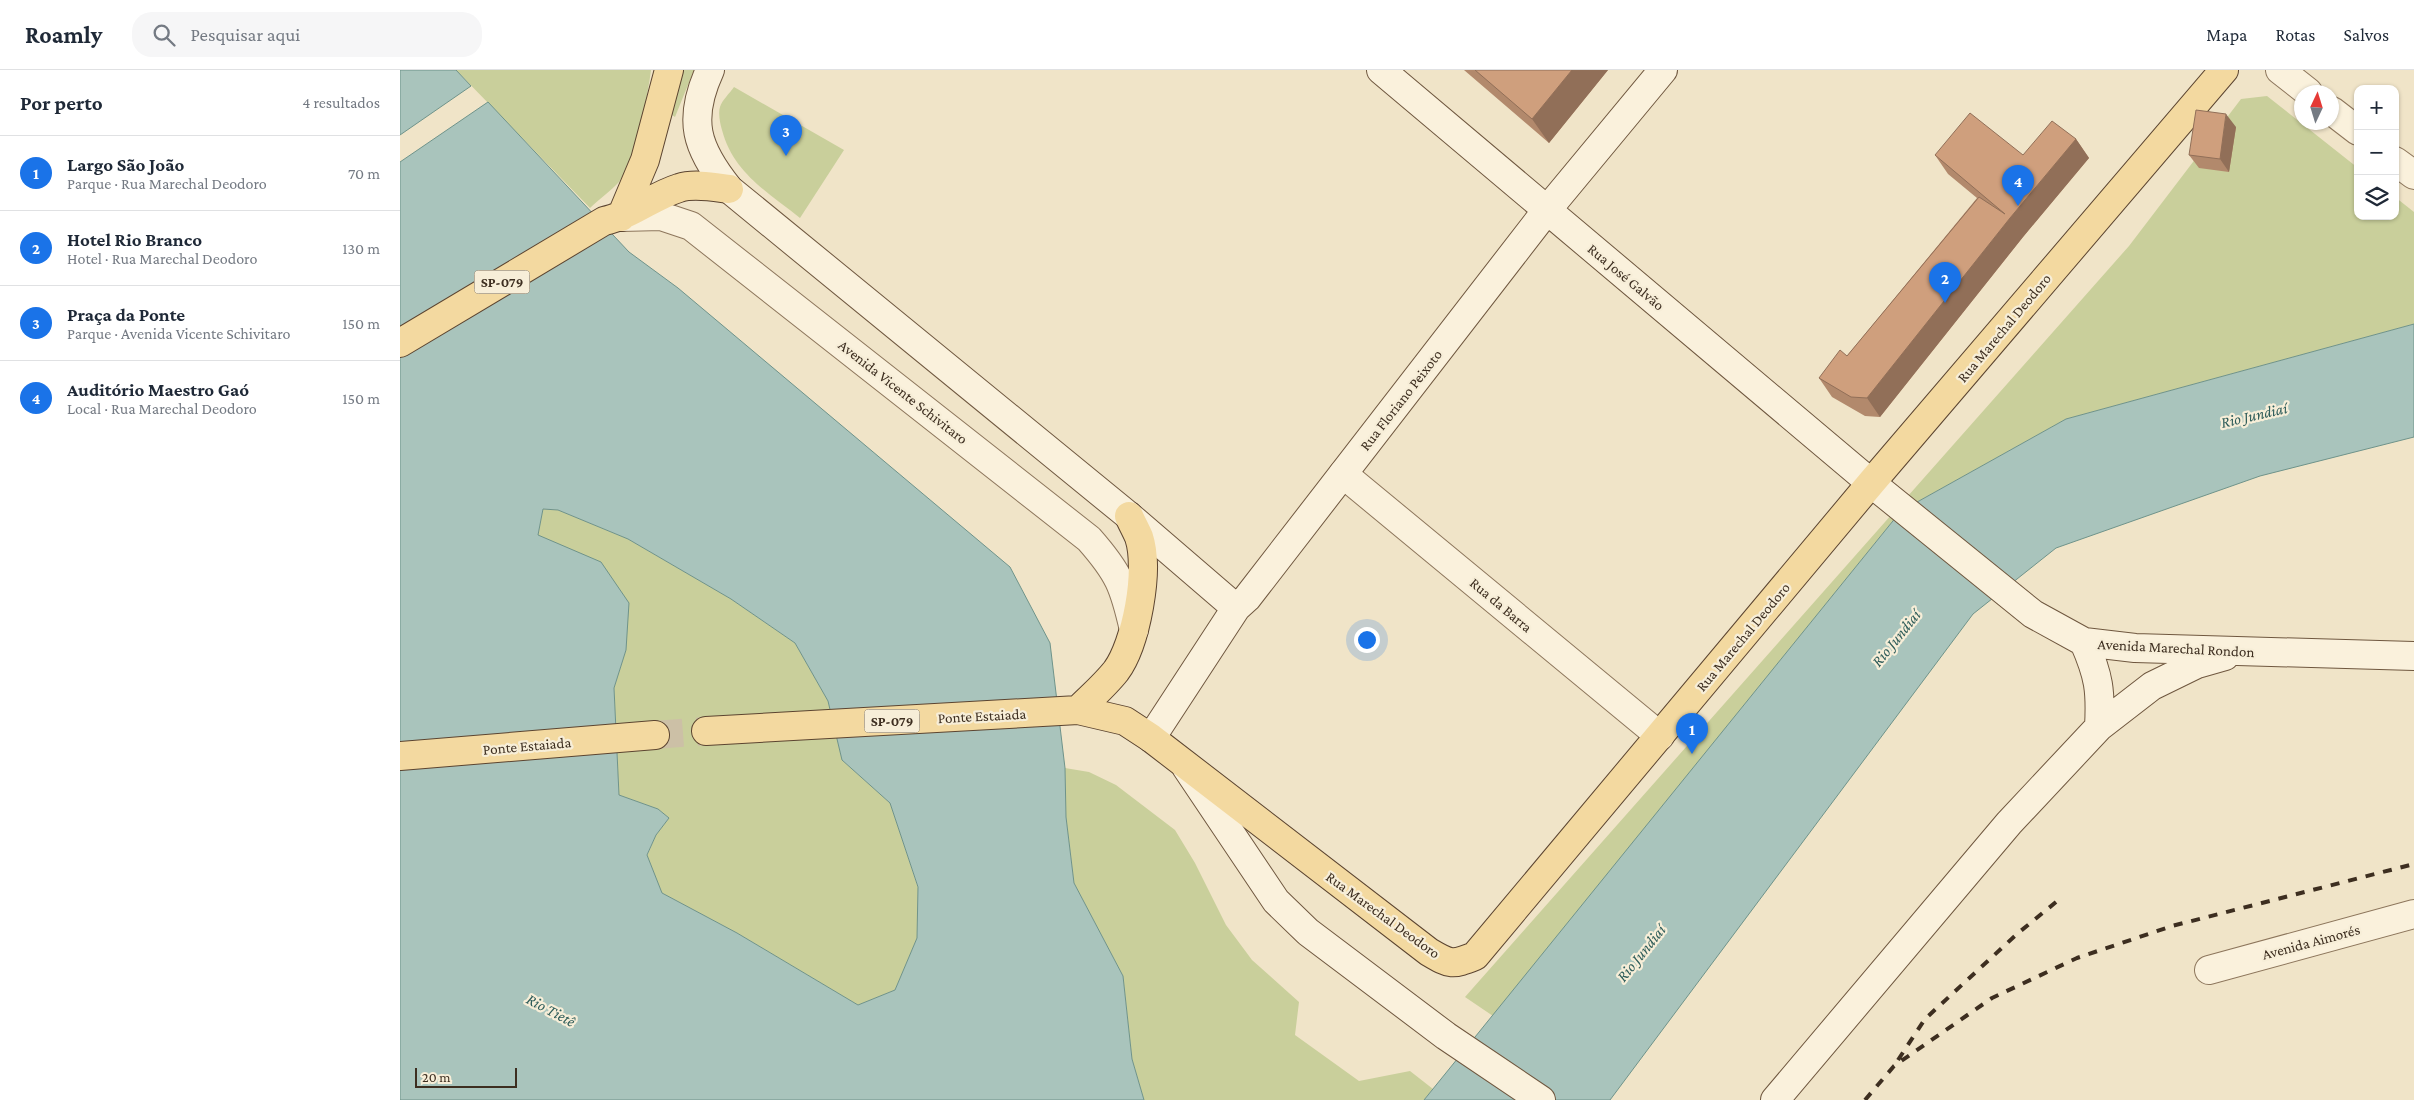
<!DOCTYPE html>
<html lang="pt">
<meta charset="utf-8">
<style>
:root{--surface:#fff;--page:#f6f6f7;--text:#1f2937;--muted:#747a83;--line:#e0e1e3;--accent:#1a73e8}
body{margin:0;font-family:"Crimson Pro",serif;background:var(--page);color:var(--text)}
.controls{position:absolute;right:15px;top:15px;display:grid;overflow:hidden;border-radius:10px;box-shadow:0 1px 4px #0004}
.controls button{width:45px;height:45px;display:grid;place-items:center;padding:0;border:0;border-bottom:1px solid var(--line);background:var(--surface);color:var(--text);font:25px sans-serif}
.compass{position:absolute;left:1894px;top:15px;width:45px;height:45px;border-radius:50%;background:var(--surface);box-shadow:0 1px 4px #0004;rotate:4deg}
.scale{position:absolute;left:15px;bottom:12px;width:102px;box-sizing:border-box;padding-left:5px;border:2px solid #3d2e20;border-top:0;font-size:14px;line-height:18px;white-space:nowrap;color:#3d2e20;-webkit-text-stroke:4px #f7eed8;paint-order:stroke}
.you{position:absolute;left:966px;top:569px;width:18px;height:18px;margin:-12px;border:4px solid #fff;border-radius:50%;background:#1a73e8;box-shadow:0 0 0 8px #1a73e833}
.badge{display:grid;place-items:center;width:32px;height:32px;border-radius:50%;background:var(--accent);color:#fff;font-size:16px;font-weight:700}
.pin{position:absolute;translate:-50% -41px;filter:drop-shadow(0 1px 2px #0008)}
.pin::after{content:'';position:absolute;top:26px;width:18px;height:15px;background:inherit;clip-path:polygon(0 0,100% 0,50% 100%)}
.list{margin:0;padding:0;list-style:none}
h2{display:flex;justify-content:space-between;align-items:center;height:65px;margin:0;padding:0 20px;font-size:21px}
h2 small{font-size:16px;font-weight:400;color:var(--muted)}
.list li{display:grid;grid-template-columns:32px 1fr auto;gap:15px;align-items:center;box-sizing:border-box;height:75px;padding:0 20px;border-top:1px solid var(--line)}
.list b{display:block;font-size:19px;white-space:nowrap}
.list p{margin:0;font-size:16px;white-space:nowrap;color:var(--muted)}
.list em{font-size:16px;font-style:normal;color:var(--muted)}
.icon{flex:none;width:28px;height:28px;fill:none;stroke:currentColor;stroke-width:2;stroke-linecap:round;stroke-linejoin:round}
.map{position:relative;flex:none;width:2014px;height:1030px;overflow:hidden}
header{display:flex;align-items:center;gap:30px;box-sizing:border-box;height:70px;padding:0 25px;background:var(--surface);border-bottom:1px solid var(--line)}
header strong{font-size:24px}
nav{display:flex;gap:28px;margin-inline-start:auto;font-size:18px}
.search{width:350px;height:45px;background:var(--page);display:flex;align-items:center;gap:12px;box-sizing:border-box;padding:0 18px;border-radius:20px;color:var(--muted);font-size:19px}
main{display:flex}
aside{flex:1;background:var(--surface)}
.map>svg:first-child{display:block}
.green{fill:#c9cf9b}
.water{fill:#a9c4bc;stroke:#6f938a;fill-rule:evenodd}
.lines{fill:none;stroke-linecap:round;stroke-linejoin:round}
.primary-tunnel{stroke:#ccc0a6;stroke-width:28;stroke-dasharray:28 14;stroke-linecap:butt}
.street-casing{stroke:#8d765c;stroke-width:30}
.secondary-casing{stroke:#6f573f;stroke-width:30}
.primary-casing{stroke:#5b4430;stroke-width:30}
.street{stroke:#faf1dc;stroke-width:28}
.secondary{stroke:#faf1dc;stroke-width:28}
.primary{stroke:#f3d9a0;stroke-width:28}
.rail{stroke:#3d2e20;stroke-width:4;stroke-dasharray:9 9;stroke-linecap:butt}
.wall{fill:#b2896c}
.shaded-wall{fill:#916f58}
.building{fill:#cf9f7d;stroke:#916f58}
.labels{text-anchor:middle;dominant-baseline:central;stroke-width:4.5;stroke-linejoin:round;paint-order:stroke}
.shield{fill:#f7eed8;stroke:#756857;stroke-width:1}
.shield-label{font-size:14px;font-weight:bold;fill:#3d2e20}
.street-label{font-size:15px;fill:#3d2e20;stroke:#f7eed8}
.water-label{font-size:16px;font-style:italic;fill:#2f5d5a;stroke:#f7eed8}
</style>
<header>
<strong>Roamly</strong>
<div class="search"><svg class="icon" aria-label="search" viewBox="0 0 24 24"><circle cx="10" cy="10" r="6"/><path d="M15 15l6 6"/></svg>Pesquisar aqui</div>
<nav><a>Mapa</a><a>Rotas</a><a>Salvos</a></nav>
</header>
<main>
<aside>
<h2>Por perto<small>4 resultados</small></h2>
<ul class="list">
<li><span class="badge">1</span><div><b>Largo São João</b><p>Parque · Rua Marechal Deodoro</p></div><em>70 m</em></li>
<li><span class="badge">2</span><div><b>Hotel Rio Branco</b><p>Hotel · Rua Marechal Deodoro</p></div><em>130 m</em></li>
<li><span class="badge">3</span><div><b>Praça da Ponte</b><p>Parque · Avenida Vicente Schivitaro</p></div><em>150 m</em></li>
<li><span class="badge">4</span><div><b>Auditório Maestro Gaó</b><p>Local · Rua Marechal Deodoro</p></div><em>150 m</em></li>
</ul>
</aside>
<div class="map">
<svg width="2014" height="1030" viewBox="0 0 2014 1030">
<rect width="100%" height="100%" fill="#f0e4c8"/>
<path class="green" d="M56 0H251C248 26 234 92 219 112 211 121 199 129 190 138Z
M279 0H294L275 47 272 45Z
M334 17 444 80 400 148C367 122 333 102 322 60 320 53 318 43 320 37 322 30 330 23 334 17Z
M1867 26 1958 98V146H1995V127L2014 142V254L1666 349 1501 441 1093 946 1065 927 1729 176 1841 29Z
M143 439 158 440 228 469 331 529 395 573 428 631 442 690 490 733 518 818 517 868 495 920 458 935 337 863 262 823 247 786 256 765 269 748 258 739 219 725 214 618 226 580 138 465Z
M665 698 689 702 716 715 775 760 795 793 826 855 852 890 899 932 895 965 959 1011 1010 1001 1033 1019 1024 1030H744L732 989 723 906 674 813 666 747Z"/>
<path class="water" d="M0 0H56L71 16 0 65Z
M88 32 229 182 278 218 610 497 650 573 665 698 666 747 674 813 723 906 732 989 744 1030H0V92ZM143 439 158 440 228 469 331 529 395 573 428 631 442 690 490 733 518 817 517 868 495 920 458 935 337 863 262 823 247 785 256 765 269 748 258 739 219 725 214 618 226 580 229 533 201 492 138 465Z
M2014 254V367L1860 406 1656 478 1573 544 1210 1030H1024L1501 441 1666 349Z"/>
<g class="lines">
<path class="primary-tunnel" d="M255 665 306 661"/>
<defs>
<path id="street" d="M1880 0 1908 22
M1932 41 1958 61
M1995 91 2014 105
M221 147 261 146 291 156 689 469C719 503 724 516 734 560
M943 404 1260 666
M1809 900 2014 844"/>
<path id="secondary" d="M310 0C287 50 296 78 329 119L729 446 836 538
M981 0 1471 413 1633 544 1684 572 1735 578 2014 586
M1684 572C1699 606 1701 621 1699 657
M751 668 836 538 847 528 1147 140 1263 0
M786 697 876 831 908 862 1046 966 1141 1030
M1375 1030 1609 753 1699 657 1752 616 1797 594 1825 586"/>
<path id="primary" d="M221 147 245 90 269 0
M0 273 204 151C232 145 253 126 279 118 294 113 314 117 329 119
M678 640C690 628 705 615 716 601 736 574 750 500 739 467 736 460 732 453 729 446
M306 661 678 640 725 651 751 668 1029 882C1051 895 1052 895 1075 886L1471 413 1824 0
M0 686 255 665"/>
</defs>
<use href="#street" class="street-casing"/>
<use href="#secondary" class="secondary-casing"/>
<use href="#primary" class="primary-casing"/>
<use href="#street" class="street"/>
<use href="#secondary" class="secondary"/>
<use href="#primary" class="primary"/>
<path class="rail" d="M1498 990 1525 949 1617 864 1656 832
M1465 1030 1494 996 1592 928 1677 888 1772 856 2014 794"/>
</g>
<path class="wall" d="M1064 0H1208L1149 73Z
M1836 57 1829 102 1799 98 1789 85Z
M1676 69 1689 88 1623 167 1480 347 1465 346 1432 327 1419 308 1447 286 1577 128 1548 104 1535 85H1623Z"/>
<path class="shaded-wall" d="M1172 0H1208L1149 73 1132 49Z
M1826 44 1836 57 1829 102 1820 89Z
M1676 69 1689 88 1623 167 1480 347 1467 328 1610 148Z"/>
<path class="building" d="M1075 0H1172L1132 49Z
M1796 40 1826 44 1820 89 1789 85Z
M1570 43 1623 85 1652 51 1676 69 1610 148 1467 328 1451 327 1419 308 1440 280 1447 286 1579 127 1605 144 1535 85Z"/>
<g class="labels">
<g class="shield">
<rect x="74.5" y="200.5" width="55" height="23" rx="4"/>
<rect x="464.5" y="639.5" width="55" height="23" rx="4"/>
</g>
<g class="shield-label">
<text x="102" y="212">SP-079</text>
<text x="492" y="651">SP-079</text>
</g>
<g class="street-label">
<text transform="translate(1226 207) rotate(40)">Rua José Galvão</text>
<text transform="translate(1604 258) rotate(-50)">Rua Marechal Deodoro</text>
<text transform="translate(503 322) rotate(38)">Avenida Vicente Schivitaro</text>
<text transform="translate(1001 330) rotate(-52)">Rua Floriano Peixoto</text>
<text transform="translate(1101 535) rotate(40)">Rua da Barra</text>
<text transform="translate(1343 567) rotate(-50)">Rua Marechal Deodoro</text>
<text transform="translate(1776 578) rotate(3)">Avenida Marechal Rondon</text>
<text transform="translate(582 646) rotate(-3)">Ponte Estaiada</text>
<text transform="translate(127 676) rotate(-5)">Ponte Estaiada</text>
<text transform="translate(983 845) rotate(36)">Rua Marechal Deodoro</text>
<text transform="translate(1911 872) rotate(-15)">Avenida Aimorés</text>
</g>
<g class="water-label">
<text transform="translate(1854 345) rotate(-13)">Rio Jundiaí</text>
<text transform="translate(1496 568) rotate(-51)">Rio Jundiaí</text>
<text transform="translate(1241 883) rotate(-51)">Rio Jundiaí</text>
<text transform="translate(151 940) rotate(28)">Rio Tietê</text>
</g>
</g>
</svg>
<div class="controls">
<button>+</button>
<button>−</button>
<button><svg class="icon" aria-label="layers" viewBox="0 0 24 24"><path d="M12 4l9 5-9 5-9-5zM3 14l9 5 9-5"/></svg></button>
</div>
<svg class="compass" viewBox="-18 -18 36 36"><path d="M0-13l5 13h-10z" fill="#e53935"/><path d="M0 13l5-13h-10z" fill="#747a83"/></svg>
<div class="scale">20 m</div>
<div class="you"></div>
<div class="pin badge" style="left:1292px;top:684px">1</div>
<div class="pin badge" style="left:1545px;top:233px">2</div>
<div class="pin badge" style="left:386px;top:86px">3</div>
<div class="pin badge" style="left:1618px;top:136px">4</div>
</div>
</main>
